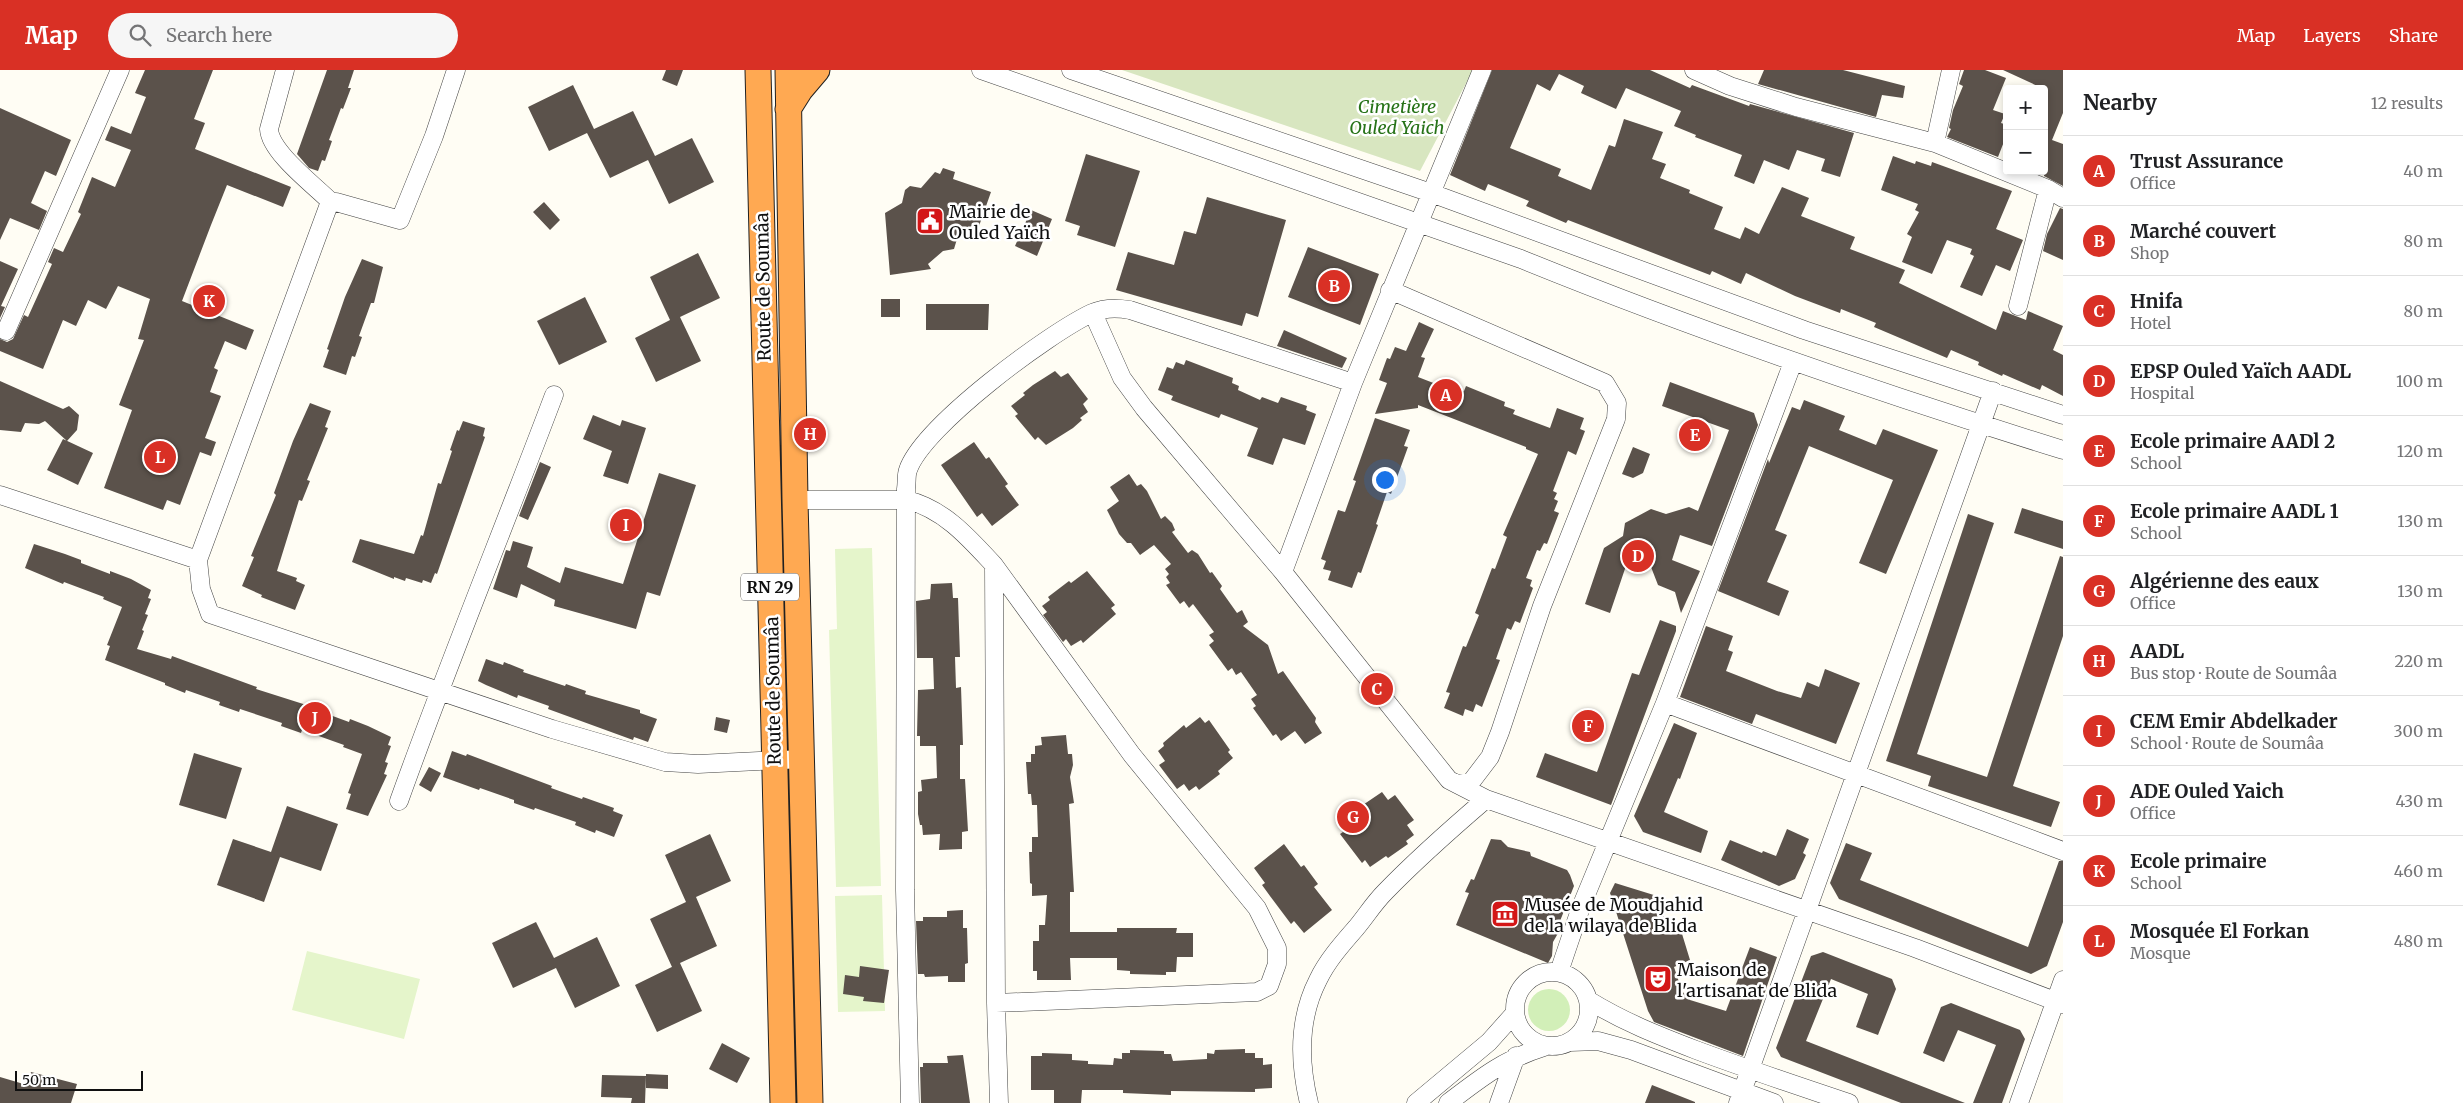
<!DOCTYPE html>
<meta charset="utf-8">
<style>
:root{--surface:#fff;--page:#f6f6f6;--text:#202124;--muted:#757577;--line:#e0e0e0;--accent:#d93025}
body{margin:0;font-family:Merriweather,serif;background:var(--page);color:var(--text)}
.controls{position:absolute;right:15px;top:15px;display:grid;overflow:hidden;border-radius:5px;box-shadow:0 2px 8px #0003}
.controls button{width:45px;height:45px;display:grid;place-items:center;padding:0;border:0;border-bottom:1px solid var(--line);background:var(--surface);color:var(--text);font:25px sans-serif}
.scale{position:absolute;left:15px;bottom:12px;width:128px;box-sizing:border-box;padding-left:5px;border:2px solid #101010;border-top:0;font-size:14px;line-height:18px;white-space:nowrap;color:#101010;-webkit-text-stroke:4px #fff;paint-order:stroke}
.you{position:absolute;left:1384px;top:409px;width:18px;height:18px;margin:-12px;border:4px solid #fff;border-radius:50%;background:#1a73e8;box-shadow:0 0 0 8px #1a73e833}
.badge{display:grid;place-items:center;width:32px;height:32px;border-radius:50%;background:var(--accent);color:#fff;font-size:16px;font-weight:700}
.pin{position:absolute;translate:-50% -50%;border:2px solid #fff;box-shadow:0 1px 5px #0006}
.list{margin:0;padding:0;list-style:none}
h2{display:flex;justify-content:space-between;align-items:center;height:65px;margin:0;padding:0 20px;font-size:21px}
h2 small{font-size:16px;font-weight:400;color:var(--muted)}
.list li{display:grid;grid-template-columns:32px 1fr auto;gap:15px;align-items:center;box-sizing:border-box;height:70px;padding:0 20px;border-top:1px solid var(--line)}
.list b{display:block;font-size:19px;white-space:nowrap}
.list p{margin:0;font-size:16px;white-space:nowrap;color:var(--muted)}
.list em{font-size:16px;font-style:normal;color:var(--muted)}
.icon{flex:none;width:28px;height:28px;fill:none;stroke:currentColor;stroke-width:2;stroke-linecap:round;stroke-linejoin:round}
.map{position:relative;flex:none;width:2063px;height:1033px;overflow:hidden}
header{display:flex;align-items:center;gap:30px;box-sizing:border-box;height:70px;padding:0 25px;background:var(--accent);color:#fff}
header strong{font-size:24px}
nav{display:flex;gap:28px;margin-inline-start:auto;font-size:18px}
.search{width:350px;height:45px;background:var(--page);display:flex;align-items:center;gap:12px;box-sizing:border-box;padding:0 18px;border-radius:28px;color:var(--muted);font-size:19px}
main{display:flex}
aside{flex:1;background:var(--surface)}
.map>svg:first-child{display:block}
.green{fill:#d2efb8}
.cemetery{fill:#d8e6c0}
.pitch{fill:#e5f5cb}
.building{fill:#5b524b}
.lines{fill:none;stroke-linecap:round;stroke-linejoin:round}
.minor-casing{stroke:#434343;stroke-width:19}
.highway-casing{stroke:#212121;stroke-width:27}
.minor{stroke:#fff;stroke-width:18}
.highway{stroke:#ffa952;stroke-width:25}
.labels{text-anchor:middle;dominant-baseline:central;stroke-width:5;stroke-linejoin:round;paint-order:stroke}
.shield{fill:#fff;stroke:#585858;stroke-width:1}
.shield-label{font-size:16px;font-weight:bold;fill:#101010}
.park-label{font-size:18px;font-style:italic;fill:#267217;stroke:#fff}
.poi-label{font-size:18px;fill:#101010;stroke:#fff;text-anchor:start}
.street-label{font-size:18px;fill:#101010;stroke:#fff}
</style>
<header>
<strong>Map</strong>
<div class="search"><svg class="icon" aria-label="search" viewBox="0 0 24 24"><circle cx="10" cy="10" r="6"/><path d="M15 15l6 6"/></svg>Search here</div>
<nav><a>Map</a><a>Layers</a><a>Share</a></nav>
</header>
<main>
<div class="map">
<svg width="2063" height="1033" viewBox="0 0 2063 1033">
<rect width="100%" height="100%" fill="#fffdf4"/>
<path class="green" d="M1528 940a21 21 0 1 1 42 0a21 21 0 1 1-42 0Z"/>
<path class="cemetery" d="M1122 0H1473L1420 101Z"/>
<path class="pitch" d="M872 478 881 816 836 817 829 560 837 559 835 479Z
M882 825 885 941 838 942 835 826Z
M307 881 420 909 404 969 292 940Z"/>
<path class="building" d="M145 0H213L194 49 205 53 195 79 291 117 283 137 227 115 211 155 182 231 254 260 246 280 225 271 214 298 218 300 210 322 221 326 205 368 216 372 211 386 200 382 180 435 167 430 163 440 104 418 132 340 119 335 144 270 138 269 150 229 118 216 106 239 88 230 76 256 63 250 43 299 0 281V269L7 272 13 269 24 245 28 247 52 194 48 192 54 178 63 182 81 144 78 142 92 107 115 117 131 80 105 70 111 56 131 64 146 27 135 23Z
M327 0H354L348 18H351L343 39 341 38 329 70 332 71 325 91 322 90 318 101 309 98 297 84Z
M666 0H683L677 16 662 10Z
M1492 0H1650L1690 18 1692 15 1749 36 1750 34 1854 63 1840 107 1821 101 1825 89 1797 80 1789 100 1764 90 1754 114 1734 106 1742 85 1695 67 1696 65 1674 56 1681 41 1626 18 1616 39 1581 23 1584 16 1559 4 1550 21 1537 14 1510 78 1561 99 1558 106 1591 120 1609 75 1615 77 1624 49 1663 62 1652 89 1666 94 1660 108 1690 120 1689 123 1723 137 1714 159 1740 169 1745 157 1759 164 1782 117 1809 128 1801 146 1855 167 1850 179 1905 200 1899 213 1996 260 2003 241 2026 250 2028 241 2063 256 2053 280 2063 285V326L2042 315 2040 320 2003 304 2002 306 1978 295 1979 292 1951 280 1947 288 1874 257 1876 253 1841 239 1840 243 1795 226 1746 203 1741 214 1712 201 1710 205 1568 150 1566 153 1526 136 1529 131 1488 114 1485 121 1450 105Z
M1764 0H1843L1905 16 1903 28 1882 25 1876 47 1758 14Z
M1964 0H1985L2006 8 1993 40 2005 44 2001 53 2007 55V64L1998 87 1947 67 1951 59 1949 58 1953 40 1963 16 1959 14Z
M2003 0H2063V43L2052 70 2063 74V116L2044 106V19Z
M573 15 594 59 633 41 655 86 692 68 714 112 669 134 648 90 610 108 587 63 549 81 528 37Z
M0 38 71 70 56 106 45 101 31 133 47 141 39 160 10 148 0 170Z
M1086 84 1140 101 1115 177 1077 165 1080 156 1065 151Z
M1893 86 1915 94 1916 91 1931 96 1932 92 2012 121 1996 159 2023 170 2010 201 1996 195 1982 226 1960 217 1974 186 1970 184 1972 179 1947 170 1932 204 1902 192 1912 167 1907 164 1919 142 1915 140 1918 134 1881 120Z
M943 98 955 102 953 109 991 122 979 156 974 154 957 169 954 179 943 181 928 194 931 199 890 205 885 143 902 133 905 120 910 116 921 118 935 102 940 104Z
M1207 127 1286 150 1258 247 1246 243 1242 256 1116 220 1128 182 1174 195 1184 161 1196 164Z
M544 132 560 150 550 160 533 142Z
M2060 138 2063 139V190L2043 181 2047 164Z
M1031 140 1052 149 1037 186 1015 176Z
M1308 177 1379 204 1360 255 1288 227Z
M698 183 720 228 680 247 701 291 656 312 635 268 670 250 650 207Z
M362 189 383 197 374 233H371L359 266 362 267 355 287 352 286 346 305 323 297 329 280 327 279 345 227Z
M0 191 18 199 1 236 5 237 0 248Z
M585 227 607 272 559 295 537 251Z
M881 229H900V247H881Z
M926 234H989L988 260H926Z
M1419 252 1434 259 1421 287 1425 288 1418 307 1454 321 1455 318 1464 321 1466 316 1505 332 1504 336 1515 340 1513 344 1550 358 1557 338 1584 348 1580 359 1585 361 1576 385 1568 381 1553 421 1557 423 1554 429 1558 431 1554 441 1559 443 1547 474 1544 473 1540 481 1537 480 1526 508 1532 510 1530 516 1533 518 1520 553 1515 551 1511 560 1507 558 1496 589 1500 590 1482 637 1476 634 1473 642 1465 639 1463 646 1444 638 1450 623 1446 622 1463 576 1466 577 1479 545 1475 543 1492 498 1495 499 1507 467 1503 465 1538 384 1526 379V377L1418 335V338L1375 344 1387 313 1379 310 1387 288 1390 289 1395 277 1406 281Z
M1284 260 1347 288 1342 298 1277 276Z
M1186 290 1233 308 1232 313 1239 316 1238 320 1260 330 1262 327 1278 333 1281 327 1307 336 1306 340 1316 344 1305 375 1283 368 1273 395 1247 386 1258 358 1221 344 1219 348 1171 330 1173 326 1158 320 1167 297 1173 299 1176 292 1184 295Z
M1055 301 1061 307 1068 303 1088 329 1083 334 1088 342 1080 348 1082 350 1073 358 1046 375 1038 367 1035 370 1015 346 1018 344 1011 336 1025 325 1023 323 1033 315Z
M0 311 63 339 69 336 79 345 77 360 67 371 45 351 39 354 25 353 21 362 0 360Z
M1670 312 1754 343 1758 355 1712 476 1680 465 1672 490 1700 501 1681 543 1675 522 1658 515 1651 497 1629 487 1610 543 1585 534 1604 478 1623 466 1625 453 1651 439 1666 444 1689 437 1698 441 1729 360 1662 336Z
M1804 330 1845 346 1839 360 1876 375 1883 359 1938 380 1886 504 1859 493 1893 410 1809 376 1775 460 1787 465 1767 512 1789 521 1779 546 1718 521 1768 389 1769 393 1792 337 1800 340Z
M310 333 331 341 325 357 328 358 307 410 310 411 302 431 299 430 277 501 297 508 296 511 305 515 295 540 261 527 262 525 242 516 254 487 251 486 276 425 274 423 293 371Z
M593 345 620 356 622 350 646 358 628 414 603 406 612 381 583 369Z
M1375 348 1410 360 1404 376 1408 377 1391 424 1387 422 1376 454 1378 455 1361 503 1358 502 1352 518 1328 510 1331 501 1323 499 1326 491 1321 489 1338 440 1345 442 1356 411 1353 410Z
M463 351 485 358 483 366 485 367 437 504 435 503 431 513 423 510 422 513 406 508 405 511 394 507V509L352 492 360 469 414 484 421 465 423 466 438 413 441 414 452 381 450 380 457 360 459 361Z
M63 369 93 383 78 415 47 400Z
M974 372 986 389 989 387 1008 414 1005 416 1019 435 992 456 982 443 977 447 941 395Z
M1633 377 1650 384 1643 403 1633 408 1622 404Z
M540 392 551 397 528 450 519 446Z
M659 403 696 415 660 526 647 522 636 559 554 536 555 530 521 514 517 528 493 519 506 480 510 481 513 471 533 477 527 497 560 513 565 497 623 514Z
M1129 404 1137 416 1141 414 1147 421 1161 449 1165 446 1172 453 1175 460 1172 462 1188 483 1192 480 1198 484 1210 503 1212 502 1222 516 1220 519 1237 543 1242 540 1248 552 1243 556 1268 575 1278 604 1283 601 1316 648 1315 652 1322 663 1305 674 1295 661 1281 671 1276 664 1273 666 1253 638 1256 636 1251 629 1257 625 1241 602 1236 605 1232 598 1228 601 1209 575 1214 571 1209 565 1214 562 1193 534 1189 538 1184 531 1180 534 1166 515 1170 513 1166 507 1169 504 1165 499 1171 494 1154 475 1140 485 1131 473H1127L1119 464 1107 440 1119 431 1110 417Z
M2022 438 2063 451V479L2014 463Z
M1968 444 1994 453 1917 684 1987 707 2060 486 2063 487V566L2013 716 2060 732 2051 757 1928 716 1931 706 1886 691Z
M34 474 65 484 81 490V493L110 504V501L131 509 151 520 148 528 151 529 145 544 148 545 142 560 144 561 137 579 171 589 172 586 257 617 256 619 319 639V641L349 652 350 649 368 656 391 667 388 675 391 676 385 692 388 693 384 704 387 705 368 746 346 739 351 724 348 723 362 684 343 677 344 675 302 660 301 663 281 656 282 653 240 639 239 642 219 635 220 632 186 620 185 623 165 615V613L105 590 110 576 107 575 122 537 103 529 104 527 64 512 63 514 25 498Z
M1087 501 1115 535 1111 538 1116 544 1083 573 1081 570 1071 576 1066 569 1063 572 1043 545 1047 542 1042 536 1050 530 1048 527 1069 511 1071 513Z
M952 513 953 528H958L960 587H955L956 618 961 617 963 675H960V709H965L968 761 962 762V779L939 780 940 764 923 765 922 755H920L918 744V722L922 721 921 710 937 708 936 676H920V666H917L918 620 934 619 933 588H917L916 531 930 529 931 514Z
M1660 550 1676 556V561L1611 735 1536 707 1545 683 1597 702 1632 603 1639 605Z
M1706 556 1733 566 1728 580 1733 582 1726 601 1777 621 1801 628 1807 612 1819 617 1825 599 1860 613 1836 674 1756 644 1752 654 1680 627Z
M486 589 503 595 504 592 524 600 523 602 565 616 566 614 586 621 585 624 640 640V643L657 649 648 672 634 667 633 670 548 639 549 636 518 625 517 628 486 615 478 611Z
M716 647 730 650 727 663 714 660Z
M1200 647 1205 653 1209 650 1230 680 1228 682 1233 688 1218 701 1220 704 1199 720 1196 716 1189 721 1184 714 1177 719 1159 695 1165 691 1158 681 1164 676 1163 673 1184 655 1186 658Z
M1674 653 1697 663 1680 709 1678 708 1664 742 1708 761 1701 783 1643 762 1634 746Z
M1066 665 1068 684H1072L1073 695 1070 707 1074 733 1069 734 1074 822H1070V862H1117V858H1177L1176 863H1193V887H1177L1176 902H1166V905L1130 904V901L1117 900V888H1070L1071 910H1037V901H1033V871H1039V855H1045L1047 825 1032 826V814L1030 813 1029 782H1032V767H1038L1037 735H1032L1031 724H1028L1026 692H1031V684H1035V676L1042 675 1041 667Z
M452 681 466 686 467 684 552 716 551 718 582 729 583 727 614 738 613 741 623 745 614 767 596 760 595 763 575 755 576 752 535 738 534 740 514 733V730L480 718 479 720 443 707Z
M194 683 242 698 226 749 179 735Z
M429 697 441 703 431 722 419 715Z
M1382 722 1388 730 1395 725 1414 750 1407 755 1414 765 1406 771 1408 774 1388 788 1386 786 1370 797 1365 790 1362 793 1340 764 1343 762 1338 756 1353 745 1351 743Z
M287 736 338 754 321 801 280 787 264 832 217 815 233 769 271 782Z
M1787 759 1809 769 1803 783 1806 785 1795 809 1779 816 1721 790 1730 770 1762 783 1763 781 1776 786Z
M710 764 731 811 696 827 717 876 680 893 702 941 657 962 635 915 680 893 672 897 650 849 686 832 665 785Z
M1491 769 1501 770 1508 777 1530 782 1531 786 1567 800 1570 805 1574 816 1560 851 1561 858 1553 872 1552 886 1548 893 1456 855 1469 823 1465 822 1471 809 1474 810Z
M1846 773 1872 783 1860 810 2028 877 2059 791H2063V852L2047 896 2031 904 1839 829 1830 813Z
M1284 774 1301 797 1304 795 1318 814 1314 817 1332 840 1304 863 1294 851 1291 854 1273 830 1262 815 1265 813 1254 798Z
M1615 813 1657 826 1667 856 1679 854 1690 890 1674 897 1682 921 1690 930 1726 941 1750 877 1777 887 1743 986 1654 952 1648 941 1610 823Z
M963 840V858H967L968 893 965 894V912H948V906L925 907 924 904H918L916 851H923V847H947V841Z
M536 852 554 888 597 867 620 916 575 938 556 898 513 918 492 873Z
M1823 882 1892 909 1896 919 1878 965 1856 957 1868 924 1831 909 1806 971 1965 1033H1901L1781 987 1776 978 1811 886Z
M860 896 889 900 884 933 863 931 864 927 843 924 845 905 859 907Z
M1951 933 2020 960 2025 969 2002 1033H1973L1996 975 1958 960 1944 992 1923 983 1941 937Z
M722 973 750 988 737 1013 709 999Z
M1245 979V983H1255V988H1263V995L1272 994V1018L1255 1019V1022L1171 1021V1025L1123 1023V1020H1082L1081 1033H1054V1020H1031V986H1042V983L1072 984V990L1088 991V994L1113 995 1114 988 1122 989V983H1130V980L1164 981V984H1171L1173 991 1207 989V983L1214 984 1215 980Z
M963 985 970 1033H921L920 997H923V993H948L947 986Z
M31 1002 77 1014 71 1033H0V1007L27 1015Z
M646 1004 668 1005V1019L646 1018Z
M602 1005 646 1006 645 1033H631L632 1028 601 1027Z
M1652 1015 1695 1032V1033H1645Z"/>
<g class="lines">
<defs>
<path id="minor" d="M285 0 269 59C270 82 314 115 331 132
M456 0 434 66 400 150 336 132H331L328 137 198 490 201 519 210 544 552 659 665 692 698 694 802 689
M981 0 1521 189C1698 261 1880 323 2063 380
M1071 0 1431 123 1804 260 2063 345
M1482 0 1353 313 1283 502 1449 710 1486 729 1915 878 2063 934
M1694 0 1730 16 1796 37 1935 73 2048 119 2063 128
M1935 73 1951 0
M1390 220 1605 313 1617 333 1616 349 1542 536 1500 662 1490 687 1471 712 1457 714
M2018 236 2048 119
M1093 243 1122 308 1144 338 1283 502
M6 261 120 0
M0 425 198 490
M795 430H907C944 439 969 468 994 495L1132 685 1257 838 1277 878V894L1269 916 1257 922 996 933
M994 495 996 933 999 1033
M1665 633 2063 781
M399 731C448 594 503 460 554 325
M1515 939a37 37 0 1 1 74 0a37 37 0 1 1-74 0Z
M1559 902 1581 837 1665 633 1793 292
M1588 930C1624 952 1657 965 1696 980 1747 999 1798 1016 1849 1033
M1570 972 1598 971 1631 980 1774 1033
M910 1033 905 820 906 419C907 413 906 405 908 400 923 356 1049 263 1092 243 1103 238 1118 238 1130 240L1353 313
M1309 1033C1299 992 1298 949 1318 910 1327 891 1342 874 1356 858 1366 846 1374 833 1385 822 1417 789 1451 759 1486 729
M1416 1033 1489 972 1514 944
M1448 1033C1482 1007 1503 990 1544 977
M1499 1033 1516 986
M1738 1033 1993 321
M2019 1033 2063 910"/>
<path id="highway" d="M758 0 783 1033
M788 0 795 430 810 1033
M788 39 800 20 817 0"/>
</defs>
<use href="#minor" class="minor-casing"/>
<use href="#highway" class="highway-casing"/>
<use href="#minor" class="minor"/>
<use href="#highway" class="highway"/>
</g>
<defs>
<symbol id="civic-square" viewBox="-11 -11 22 22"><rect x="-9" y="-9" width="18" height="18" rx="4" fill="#d31617" stroke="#fff"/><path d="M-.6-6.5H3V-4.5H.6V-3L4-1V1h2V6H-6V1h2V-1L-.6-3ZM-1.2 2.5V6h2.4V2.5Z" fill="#fff"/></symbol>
<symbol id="museum-square" viewBox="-11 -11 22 22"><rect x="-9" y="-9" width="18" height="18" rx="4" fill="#d31617" stroke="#fff"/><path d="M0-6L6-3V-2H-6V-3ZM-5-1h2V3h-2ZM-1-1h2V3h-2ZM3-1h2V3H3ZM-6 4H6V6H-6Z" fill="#fff"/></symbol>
<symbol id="theatre-square" viewBox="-11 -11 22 22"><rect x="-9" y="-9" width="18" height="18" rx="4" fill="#d31617" stroke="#fff"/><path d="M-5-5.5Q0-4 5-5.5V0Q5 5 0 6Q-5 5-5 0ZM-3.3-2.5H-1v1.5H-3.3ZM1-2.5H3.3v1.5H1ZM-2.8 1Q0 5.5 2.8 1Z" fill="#fff"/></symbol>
</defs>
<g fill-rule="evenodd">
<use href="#civic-square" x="914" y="135" width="32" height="32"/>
<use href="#museum-square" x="1489" y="828" width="32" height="32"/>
<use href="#theatre-square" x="1642" y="893" width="32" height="32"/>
</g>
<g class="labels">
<rect class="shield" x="741" y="503.5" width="58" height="27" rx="4"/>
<g class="shield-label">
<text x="770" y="517">RN 29</text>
</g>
<g class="park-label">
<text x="1397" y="36">Cimetière<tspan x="1397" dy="21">Ouled Yaich</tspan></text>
</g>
<g class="poi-label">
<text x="949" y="141">Mairie de<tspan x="949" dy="21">Ouled Yaïch</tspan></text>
<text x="1524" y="834">Musée de Moudjahid<tspan x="1524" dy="21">de la wilaya de Blida</tspan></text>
<text x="1677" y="899">Maison de<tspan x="1677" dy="21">l'artisanat de Blida</tspan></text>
</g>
<g class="street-label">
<text transform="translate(763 217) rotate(-91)">Route de Soumâa</text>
<text transform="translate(773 621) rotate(-91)">Route de Soumâa</text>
</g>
</g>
</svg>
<div class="controls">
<button>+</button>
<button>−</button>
</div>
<div class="scale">50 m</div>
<div class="you"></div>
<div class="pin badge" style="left:1446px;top:325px">A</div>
<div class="pin badge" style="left:1334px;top:216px">B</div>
<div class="pin badge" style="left:1377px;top:619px">C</div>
<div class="pin badge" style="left:1638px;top:486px">D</div>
<div class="pin badge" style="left:1695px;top:365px">E</div>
<div class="pin badge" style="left:1588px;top:656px">F</div>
<div class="pin badge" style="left:1353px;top:747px">G</div>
<div class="pin badge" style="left:810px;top:364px">H</div>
<div class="pin badge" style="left:626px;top:455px">I</div>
<div class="pin badge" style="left:315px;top:648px">J</div>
<div class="pin badge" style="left:209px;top:231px">K</div>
<div class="pin badge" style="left:160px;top:387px">L</div>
</div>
<aside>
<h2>Nearby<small>12 results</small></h2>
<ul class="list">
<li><span class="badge">A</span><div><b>Trust Assurance</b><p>Office</p></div><em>40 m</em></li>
<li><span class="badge">B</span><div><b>Marché couvert</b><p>Shop</p></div><em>80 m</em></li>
<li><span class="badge">C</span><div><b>Hnifa</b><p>Hotel</p></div><em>80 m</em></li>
<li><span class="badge">D</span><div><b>EPSP Ouled Yaïch AADL</b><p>Hospital</p></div><em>100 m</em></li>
<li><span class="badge">E</span><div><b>Ecole primaire AADl 2</b><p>School</p></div><em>120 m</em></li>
<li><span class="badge">F</span><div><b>Ecole primaire AADL 1</b><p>School</p></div><em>130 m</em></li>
<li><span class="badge">G</span><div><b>Algérienne des eaux</b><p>Office</p></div><em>130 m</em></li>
<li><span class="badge">H</span><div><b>AADL</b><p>Bus stop · Route de Soumâa</p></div><em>220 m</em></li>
<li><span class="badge">I</span><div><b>CEM Emir Abdelkader</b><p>School · Route de Soumâa</p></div><em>300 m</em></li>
<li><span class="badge">J</span><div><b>ADE Ouled Yaich</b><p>Office</p></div><em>430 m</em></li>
<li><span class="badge">K</span><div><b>Ecole primaire</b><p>School</p></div><em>460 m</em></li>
<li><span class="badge">L</span><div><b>Mosquée El Forkan</b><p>Mosque</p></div><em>480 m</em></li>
</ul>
</aside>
</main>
